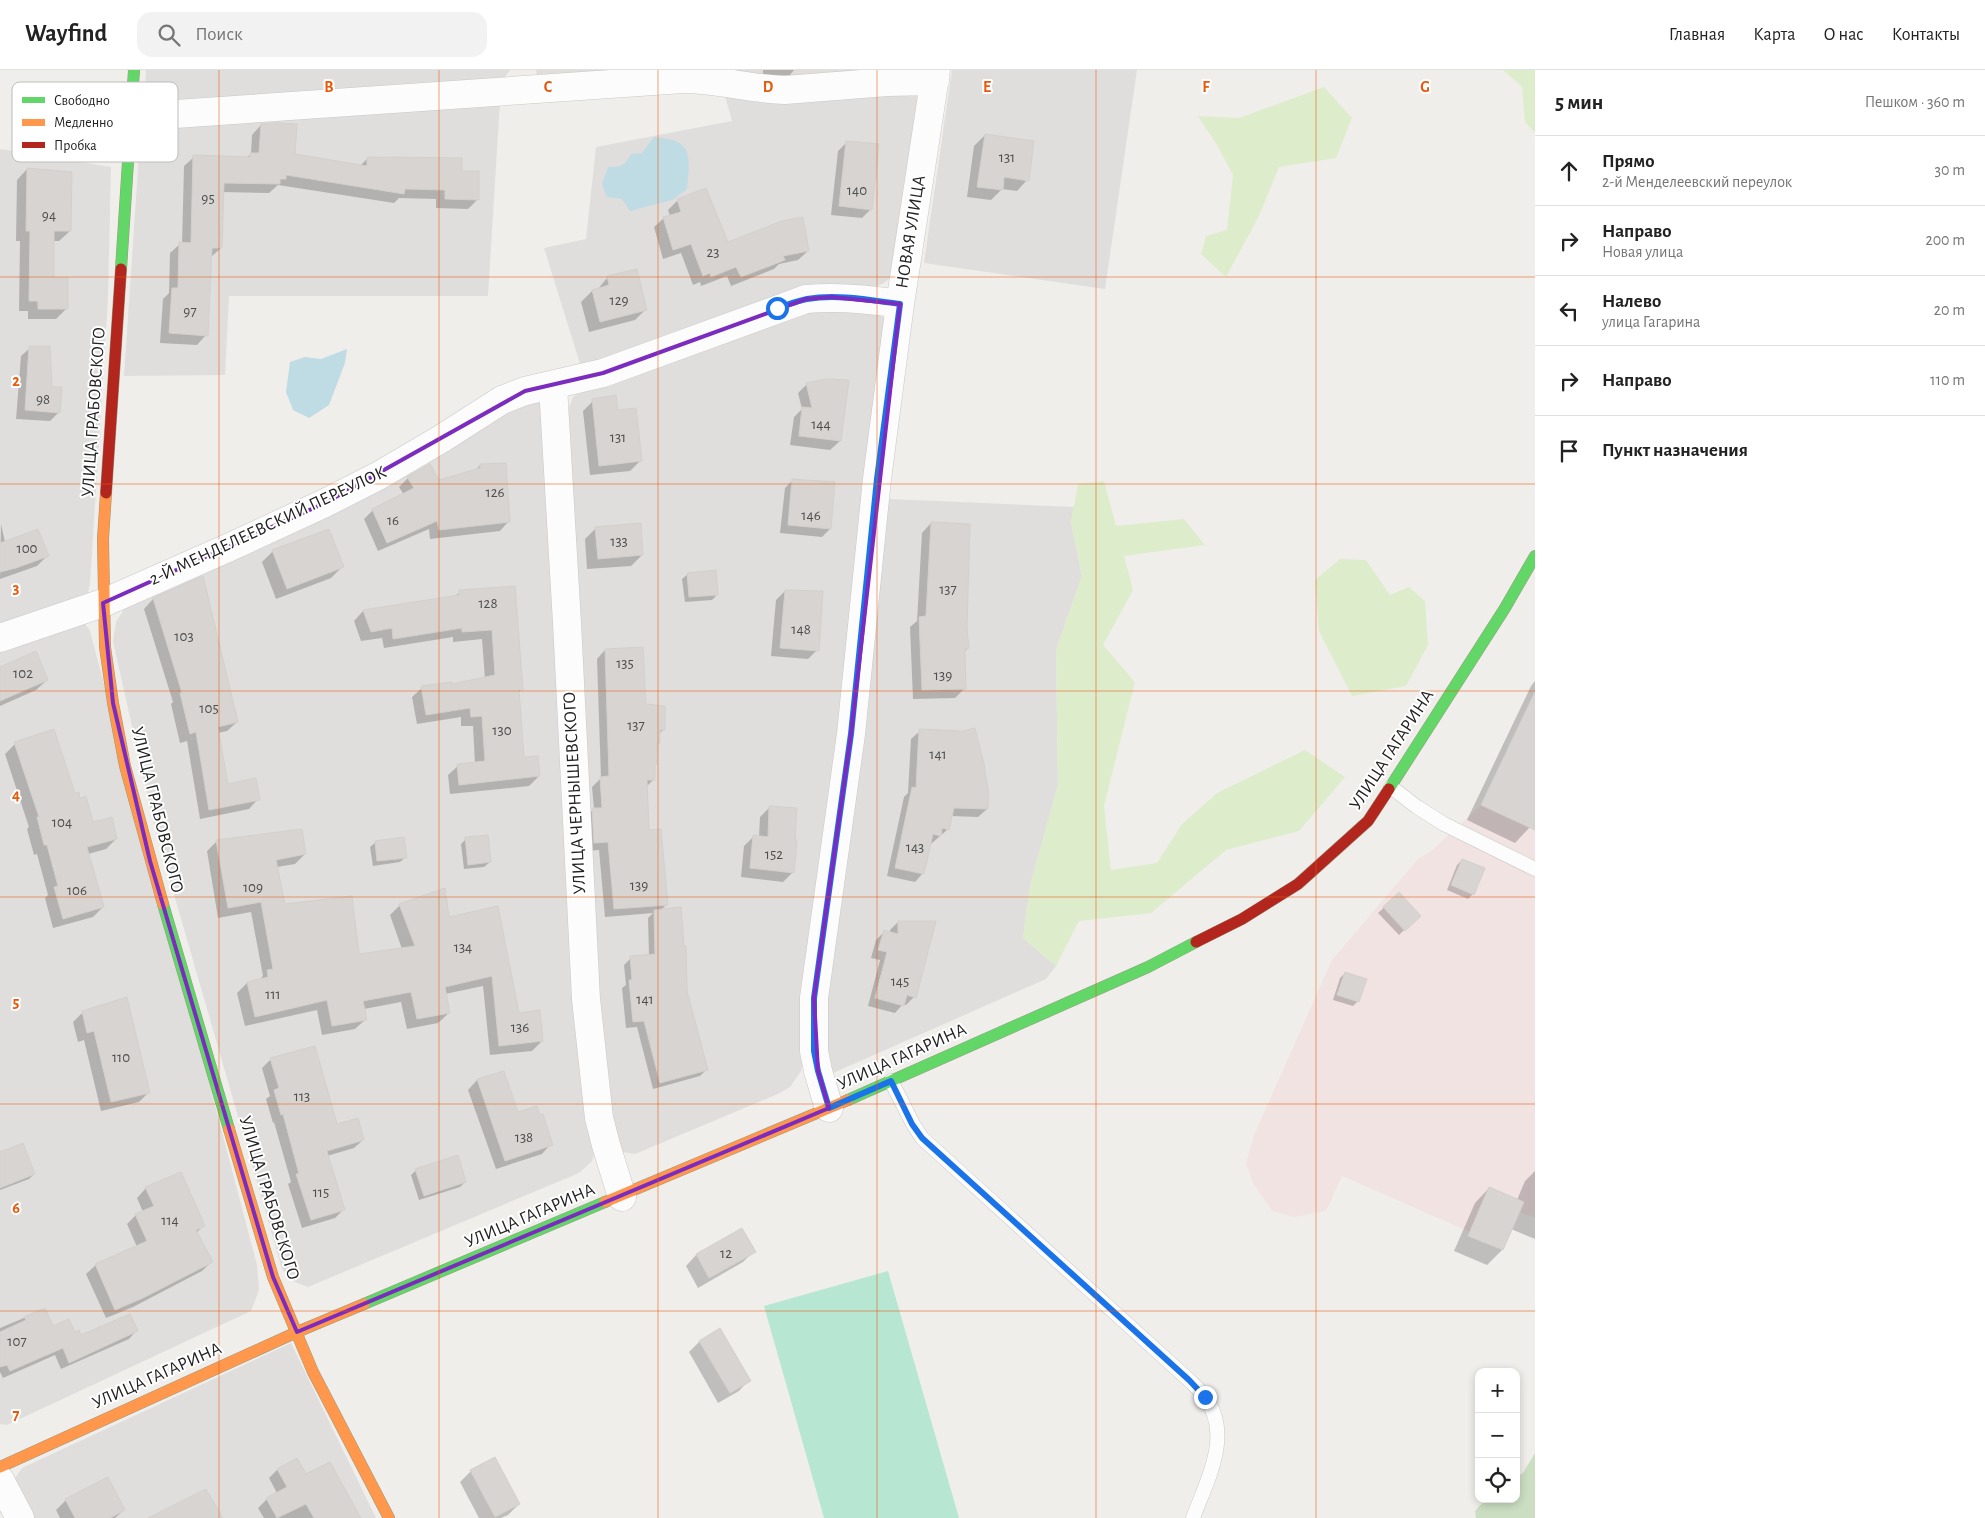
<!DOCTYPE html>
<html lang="ru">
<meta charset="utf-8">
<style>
:root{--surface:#fff;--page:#f2f2f2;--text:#222;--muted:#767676;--line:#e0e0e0}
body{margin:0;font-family:"Alegreya Sans",sans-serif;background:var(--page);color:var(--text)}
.controls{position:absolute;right:15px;bottom:15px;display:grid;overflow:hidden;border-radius:10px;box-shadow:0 2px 8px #0003}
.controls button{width:45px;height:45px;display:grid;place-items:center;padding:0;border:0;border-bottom:1px solid var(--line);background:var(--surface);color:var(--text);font:25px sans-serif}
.stop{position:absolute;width:15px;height:15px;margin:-11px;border:4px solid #1a73e8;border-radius:50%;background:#fff}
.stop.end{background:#1a73e8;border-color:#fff;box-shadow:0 1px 5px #0008}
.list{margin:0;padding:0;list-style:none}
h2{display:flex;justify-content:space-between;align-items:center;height:65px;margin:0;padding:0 20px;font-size:21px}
h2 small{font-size:16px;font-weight:400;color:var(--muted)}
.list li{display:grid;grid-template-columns:32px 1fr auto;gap:15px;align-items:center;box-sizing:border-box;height:70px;padding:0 20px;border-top:1px solid var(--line)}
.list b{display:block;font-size:19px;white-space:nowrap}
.list p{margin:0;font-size:16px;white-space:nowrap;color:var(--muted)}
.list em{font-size:16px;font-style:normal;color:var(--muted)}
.icon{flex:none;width:28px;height:28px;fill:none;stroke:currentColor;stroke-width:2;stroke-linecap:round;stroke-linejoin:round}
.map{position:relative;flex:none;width:1535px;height:1448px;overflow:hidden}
header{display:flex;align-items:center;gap:30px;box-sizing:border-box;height:70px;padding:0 25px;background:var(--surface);border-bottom:1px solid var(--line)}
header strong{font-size:24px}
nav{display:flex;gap:28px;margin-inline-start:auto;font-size:18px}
.search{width:350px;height:45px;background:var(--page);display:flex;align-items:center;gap:12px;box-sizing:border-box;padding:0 18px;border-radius:15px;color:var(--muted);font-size:19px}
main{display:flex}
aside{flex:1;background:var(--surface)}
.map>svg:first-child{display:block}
.residential{fill:#dfdedc}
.commercial{fill:#f1e3e1}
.grass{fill:#ddeccb}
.forest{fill:#cbdec1}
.pitch{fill:#b7e6d2}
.water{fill:#bfdbe3}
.shadow{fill:#0003}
.building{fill:#d7d4d2;stroke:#d3d0cc}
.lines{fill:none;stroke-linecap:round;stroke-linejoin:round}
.lane-casing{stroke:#c9c8c7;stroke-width:15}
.street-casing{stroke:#c9c8c7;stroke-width:29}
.fast-casing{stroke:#999a82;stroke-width:12}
.slow-casing{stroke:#999a82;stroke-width:12}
.jam-casing{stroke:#999a82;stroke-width:12}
.lane{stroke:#fdfcfc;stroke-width:14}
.street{stroke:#fdfcfc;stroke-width:28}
.fast{stroke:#63d668;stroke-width:11}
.slow{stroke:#ff974d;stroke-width:11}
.jam{stroke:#b3261e;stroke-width:11}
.route{stroke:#1a73e8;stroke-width:6}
.marked{fill:none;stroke:#7b2cbf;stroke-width:4;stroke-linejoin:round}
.grid{fill:none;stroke:#e8590c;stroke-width:1;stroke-opacity:0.55}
.labels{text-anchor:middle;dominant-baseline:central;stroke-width:4;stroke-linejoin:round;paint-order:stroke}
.number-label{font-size:15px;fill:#4f4e4e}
.street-label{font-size:18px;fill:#222;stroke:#fff}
.key{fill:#fff;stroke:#bdbdbd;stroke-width:1}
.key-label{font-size:14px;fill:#222}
.grid-label{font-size:16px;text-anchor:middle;font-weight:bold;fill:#e8590c;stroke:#fff;stroke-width:4;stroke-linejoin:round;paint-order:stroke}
</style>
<header>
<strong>Wayfind</strong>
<div class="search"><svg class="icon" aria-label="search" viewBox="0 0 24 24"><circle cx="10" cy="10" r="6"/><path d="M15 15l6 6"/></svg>Поиск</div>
<nav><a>Главная</a><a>Карта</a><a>О нас</a><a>Контакты</a></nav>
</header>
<main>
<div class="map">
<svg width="1535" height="1448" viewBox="0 0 1535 1448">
<rect width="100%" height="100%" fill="#f0eeeb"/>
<path class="residential" d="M146 0H510L504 8 162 35 151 31 145 21Z
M536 0H922L894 204 884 213 868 219 582 300 544 178 586 169 596 77 732 51 724 22 537 5Z
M952 0H1137L1105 219 924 193Z
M500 31 488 226H229L225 305 124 306 140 70 147 61 157 55Z
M0 79 111 97 108 228 90 514 87 526 0 556Z
M824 235 876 241 888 252 867 428 1074 437 1071 452 1082 506 1056 580 1058 715 1030 816 1023 868 1056 896 1046 909 833 1003 821 986 805 982 801 1001 790 1017 778 1024 635 1084 623 1082 616 1074 604 1027 568 363V341L573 327 585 317Z
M539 331 546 337 595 1081 592 1091 579 1103 308 1217 292 1211 282 1199 154 755 113 571 116 552 131 528 500 343Z
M78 551 86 555 90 561 257 1195 259 1220 251 1241 7 1355 0 1354V574Z
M291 1273 376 1448H30L15 1408 22 1398Z"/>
<path class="commercial" d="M1535 622V1148L1520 1142 1503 1180 1468 1166 1470 1162 1342 1106 1326 1141 1294 1147 1272 1141 1253 1113 1246 1094 1254 1065 1332 890 1418 789 1430 782 1481 735Z"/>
<path class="grass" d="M1503 0H1535V63L1525 52 1522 17Z
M1324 17 1352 48 1336 88 1279 97 1259 146 1226 207 1201 184 1206 166 1227 160 1233 105 1217 75 1198 46 1239 48Z
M1104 411 1116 456 1184 449 1205 475 1124 486 1133 520 1103 575 1135 612 1104 736 1111 800 1157 793 1182 754 1217 723 1305 680 1345 707 1299 761 1226 780 1151 843 1079 851 1056 896 1023 868 1030 816 1058 715 1056 580 1082 506 1071 452 1078 414Z
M1340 489 1366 490 1390 525 1409 517 1425 531 1428 575 1406 616 1352 626 1319 561 1315 510Z"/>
<path class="forest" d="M1535 1383V1448H1476L1475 1441 1486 1429H1516V1407L1523 1403Z"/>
<path class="pitch" d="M888 1201 959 1448H824L764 1236Z"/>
<path class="water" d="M654 67C694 70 690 85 687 119L672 130 630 141 622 129 607 127 602 114 608 97C621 97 625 96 631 84L642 83Z
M347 279 345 293 329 335 309 348 293 340 286 322 290 292 305 287 321 289Z"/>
<path class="shadow" d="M763 0H794L790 5 763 6Z
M261 55 293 85 360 96 368 88 461 102 477 130 468 139 436 138V129L399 128 394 133 278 115 269 123 222 122 221 178 211 187 206 265 197 275 160 273 163 229 169 223 170 183 180 174H182L184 96 194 87 246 88 251 84 252 65Z
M985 65 1027 110 1017 121 1002 119 991 130 967 127 974 76Z
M847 72 871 139 862 148 831 145 838 81Z
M27 99 70 161 59 171H53V210L67 238 56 249H28V241H19L20 171H16L17 110Z
M678 130 727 174 808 181 798 190 779 194 774 199 731 216 727 206 701 216 700 212 693 215 681 183 663 189 654 157 664 148 670 146 668 140Z
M607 208 646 239 635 250 589 262 581 232 592 221 597 220Z
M30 278 51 318 59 342 50 351 16 349 21 286Z
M807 314 840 371 830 380 790 375 794 347 802 339 798 323Z
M593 331 617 341 640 391 630 401 590 405 583 341Z
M480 395 508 452 500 461 430 469 429 459 378 481 364 449 373 440 404 425 399 417 408 408 438 411 475 401Z
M793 410 830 459 822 467 780 463 785 418Z
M931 453 965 558 968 578 964 582 965 618 955 628 913 629 910 557 917 551 922 463Z
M1 454 5 472 47 486 37 496 0 509Z
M596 458 642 485 631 496 587 499 585 469Z
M273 481 342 497 331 508 276 529 262 492Z
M688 504 717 525 712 530 685 532 682 509Z
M514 517 522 619 518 623 523 688 539 706 529 716 450 724 448 705 458 696 475 694 473 656H461V647L417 654 412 627 422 618 451 616 485 609 482 569 453 572V567L384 578 382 568 361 571 354 551 363 541 454 527 460 522Z
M785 521 817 580 808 589 771 586 776 530Z
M153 529 237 652 227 661 218 663 226 715 258 729 249 739 200 749 187 671 180 673 171 634 173 632 144 539Z
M605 580 645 636 664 659 658 665 659 673 656 676 654 709 646 717 648 761 667 834 660 841 686 921 706 1000 700 1006 653 1019 637 957 626 958 622 918 626 915 624 895 631 888 649 886 648 848 653 843 605 847 599 780 585 781 584 748 594 739 592 717 601 708 597 589Z
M0 598 47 610 36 620 0 636Z
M1535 611V748L1530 757 1515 773 1467 750 1531 616Z
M920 661 987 739 978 747 951 746 948 759 931 774 923 803 915 812 887 806 904 727 908 723 911 669Z
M15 674 79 729 92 754 116 769 106 779 88 784 103 837 93 847 53 858 45 828 48 825 37 784 34 785 27 759 29 757 5 684Z
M770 737 793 802 783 812 741 807 744 776 754 766 759 767 760 747Z
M466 769 490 792 484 797 464 799 461 774Z
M217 771 305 784 295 794 277 797 284 835 358 885 402 879 390 845 400 835 448 849 497 838 518 944 542 971 532 981 490 985 483 916 445 924 449 943 438 953 407 959 401 932 364 939 366 949 355 959 322 965 317 940 245 956 237 923 247 913 259 910 263 906 251 842 218 848 207 781Z
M376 772 406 787 400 792 373 796 370 777Z
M1462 790 1473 824 1468 829 1447 820 1457 795Z
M1399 824 1419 846 1399 865 1378 843Z
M898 852 914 927 906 935 903 934 895 943 868 936 880 890 871 888 876 870 884 862 890 863V860Z
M1345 903 1358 931 1353 936 1333 930 1340 908Z
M83 942 149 1022 139 1032 101 1041 84 970 78 972 73 952Z
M271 989 336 1056 363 1070 354 1078 327 1086 344 1139 335 1148 302 1158 288 1114 291 1112 274 1052 273 1053 266 1029 270 1026 262 998Z
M503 1002 517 1044 551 1074 542 1084 496 1099 468 1020 477 1010Z
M0 1083 34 1104 29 1109 0 1120Z
M416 1100 465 1112 460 1117 419 1130 411 1105Z
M1535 1101V1169L1511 1159 1502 1180 1487 1195 1454 1181 1475 1133 1489 1118 1517 1130 1525 1111Z
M146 1118 203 1156 196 1163 211 1192 202 1201 133 1237 106 1248 86 1204 96 1195 137 1177 127 1154 136 1145 143 1142 137 1128Z
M742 1160 754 1181 743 1192 698 1218 686 1196 696 1185Z
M45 1239 53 1258 80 1267 136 1261 129 1269 61 1299 55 1285 3 1308 0 1302V1258Z
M699 1272 749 1310 739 1321 718 1333 689 1282Z
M296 1389 306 1406 359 1448H264L258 1438 267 1429 277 1423 269 1408 277 1400Z
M495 1389 519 1434 508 1445 501 1448H479L460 1412 471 1401Z
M66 1430 124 1440 115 1448H60L56 1440Z"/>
<path class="building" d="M278 53 297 54 295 84 367 96V87L462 88V101H479V130L445 129V120L405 119 404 124 286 105V109H280V114L224 113 222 178H212L208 266 169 263 172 218H178L179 172 191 173 193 85 250 87V83H259L261 54Z
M985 64 1034 71 1029 111 1004 107 1003 120 977 117Z
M846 71 879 74 872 140 839 136Z
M27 98 72 102 71 161H54V208H68V239H38V231H29L30 161H26Z
M706 118 728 172 782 151 803 147 809 181 783 186 785 190 741 207 736 197 711 207 710 203 703 206 691 174 673 180 663 147 681 142 677 129Z
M637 199 647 240 600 252 592 220 609 215 607 206Z
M29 276H50L52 317H62L60 343 25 340Z
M826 309 849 310 841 371 799 366 802 337 812 338 806 313Z
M616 325 618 340 636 338 642 391 599 396 592 329Z
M506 393 510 452 439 460 437 451 387 473 372 439 414 418 407 407 430 394 439 410 480 398V394Z
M792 409 835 412 831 459 788 455Z
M931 452 970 454 967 558 969 578 965 579 966 619 922 620 919 547 926 546Z
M641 453 643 485 598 489 595 457Z
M38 459 49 486 16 498 0 502V473Z
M329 459 344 497 287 519 272 480Z
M716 500 718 525 689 527 687 503Z
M203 506 238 652 218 657 228 714 256 708 260 730 209 740 196 662 190 664 180 623H182L153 528Z
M515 516 523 620H519L524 687 538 686 540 706 459 715 457 694 485 691 482 646 471 647 470 638 426 645 421 616 452 612V614L495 605 492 560 462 562V558L393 569 392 558 371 562 363 540 459 525V520Z
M785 520 823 521 819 581 780 578Z
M643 577 646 634 665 636V660H660V673L657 674V694L655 695V710H647L649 760 661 759 668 835 614 839 608 772 594 773 592 738H602L600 707 609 706 605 579Z
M36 581 48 610 0 631V597Z
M1535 622V760L1481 735Z
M975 658 984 694 989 726 988 739 954 738 949 760 942 758 941 766 933 764 924 804 895 798 912 717 916 718 919 659 962 661Z
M54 659 75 723 79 722 80 728 86 726 93 752 112 747 117 769 87 777 104 837 63 849 54 817 58 816 47 775H44L37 747H39L14 672Z
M769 736 797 738 795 769 797 770 794 803 750 798 753 765 768 767Z
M302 759 306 784 276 790 285 834 352 826 359 884 415 876 399 834 445 818 449 847 498 836 519 943 540 940 543 971 499 976 492 906 445 917 450 943 417 949 411 922 363 931 367 950 332 956 327 930 255 947 247 912 268 907 267 900 273 899 261 832 228 838 216 770Z
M488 765 491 792 468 795 465 767Z
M404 767 407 788 377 791 375 771Z
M1462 789 1485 798 1474 825 1451 815Z
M1399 822 1421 846 1405 861 1383 837Z
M681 837 684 876H686L687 921 708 1000 660 1013 644 951 633 952 629 910H632L630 886 655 884 654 840Z
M898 851H936L916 928 907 925 904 936 875 928 887 882 878 880 884 860 898 864Z
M1345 902 1367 909 1359 932 1337 925Z
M127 927 150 1023 111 1032 94 961 87 963 82 941Z
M315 976 337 1054 358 1048 364 1070 327 1081 345 1140 311 1150 296 1104H299L283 1044 281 1045 274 1020 279 1018 270 988Z
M504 1001 518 1042 537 1036 540 1045 543 1044 553 1075 505 1091 477 1009Z
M23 1073 35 1104 0 1118V1082Z
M458 1085 466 1112 424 1126 415 1099Z
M181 1102 205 1156 196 1160 213 1192 143 1228 115 1240 95 1194 147 1171 135 1144 154 1136 145 1117Z
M1489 1117 1524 1132 1503 1180 1468 1166Z
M742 1158 756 1182 709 1208 696 1184Z
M45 1238 53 1256 69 1249 75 1262 79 1260 81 1265 130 1244 138 1261 69 1293 63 1278 10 1301 7 1295 0 1297V1262L26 1250 24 1247Z
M720 1258 751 1311 730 1323 699 1271Z
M495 1387 520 1434 495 1447 470 1400Z
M297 1388 306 1404 330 1392 361 1448H314L306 1434 277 1448 266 1428 287 1417 277 1399Z
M108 1407 125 1440 110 1448H75L65 1429Z
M206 1419 223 1448H148Z"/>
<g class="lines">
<defs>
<path id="lane" d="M1391 717 1417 737 1444 754 1535 799
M891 1011 913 1054 922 1068 1189 1310C1194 1315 1201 1321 1205 1327 1233 1365 1207 1410 1193 1448"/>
<path id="street" d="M132 47 683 9C717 9 750 19 785 20L887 12 935 11
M553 316 567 553 586 929 599 1048 606 1075 622 1127
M0 568 103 533 230 477 325 433 378 406 441 369 502 330 525 321 603 303 806 229C838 226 868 229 900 234
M829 1038 818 1001 814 981V928L851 664 877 409 900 234 936 0
M0 1410 20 1448"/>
<path id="fast" d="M121 199 134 0
M1389 719 1505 538 1535 486
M163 834 229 1059
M848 1030 1148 897 1196 872
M364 1234 605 1132"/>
<path id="slow" d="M106 423 103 469 105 577 113 633 125 696 163 834
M229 1059 273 1207 313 1302 389 1448
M605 1132 848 1030
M0 1397 297 1262 364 1234"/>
<path id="jam" d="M106 423 121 199
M1196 872 1242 849 1298 814 1368 751 1389 719"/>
</defs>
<use href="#lane" class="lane-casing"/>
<use href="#street" class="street-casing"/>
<use href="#fast" class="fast-casing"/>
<use href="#slow" class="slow-casing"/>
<use href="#jam" class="jam-casing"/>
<use href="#lane" class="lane"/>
<use href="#street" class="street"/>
<use href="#fast" class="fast"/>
<use href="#slow" class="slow"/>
<use href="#jam" class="jam"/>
</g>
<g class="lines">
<path class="route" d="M777 238C787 235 797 231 807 229 837 224 869 230 900 234L877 409 851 664 814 928V981L818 1001 829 1038 891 1011 912 1054 922 1068 1189 1310 1205 1327"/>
</g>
<path class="marked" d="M831 227 900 234 851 664 814 928 818 1001 829 1038 297 1262 273 1207 150 791 113 633 103 533 325 433 525 321 603 303 806 229Z"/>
<path class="grid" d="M219 0V1448M439 0V1448M658 0V1448M877 0V1448M1096 0V1448M1316 0V1448M0 207H1535M0 414H1535M0 621H1535M0 827H1535M0 1034H1535M0 1241H1535"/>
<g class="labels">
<g class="number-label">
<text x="1007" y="87">131</text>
<text x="857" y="120">140</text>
<text x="208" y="128">95</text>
<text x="49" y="145">94</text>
<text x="713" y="182">23</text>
<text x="619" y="230">129</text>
<text x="190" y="241">97</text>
<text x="43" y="329">98</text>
<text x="821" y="354">144</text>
<text x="618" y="367">131</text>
<text x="495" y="422">126</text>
<text x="811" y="445">146</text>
<text x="393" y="450">16</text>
<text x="619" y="471">133</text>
<text x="27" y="478">100</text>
<text x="948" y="519">137</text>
<text x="488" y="533">128</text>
<text x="801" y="559">148</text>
<text x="184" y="566">103</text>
<text x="625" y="593">135</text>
<text x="23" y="603">102</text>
<text x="943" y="605">139</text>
<text x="209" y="638">105</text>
<text x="636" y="655">137</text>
<text x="502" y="660">130</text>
<text x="938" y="684">141</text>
<text x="62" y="752">104</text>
<text x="915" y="777">143</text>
<text x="774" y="784">152</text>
<text x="639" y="815">139</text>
<text x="253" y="817">109</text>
<text x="77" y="820">106</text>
<text x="463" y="877">134</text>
<text x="900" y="911">145</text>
<text x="273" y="924">111</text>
<text x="645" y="929">141</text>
<text x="520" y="957">136</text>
<text x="121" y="987">110</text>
<text x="302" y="1026">113</text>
<text x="524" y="1067">138</text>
<text x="321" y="1122">115</text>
<text x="170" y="1150">114</text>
<text x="726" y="1183">12</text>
<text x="17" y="1271">107</text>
</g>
<g class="street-label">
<text transform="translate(911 162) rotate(-81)">НОВАЯ УЛИЦА</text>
<text transform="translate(94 342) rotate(-86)">УЛИЦА ГРАБОВСКОГО</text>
<text transform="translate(268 456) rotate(-25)">2-Й МЕНДЕЛЕЕВСКИЙ ПЕРЕУЛОК</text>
<text transform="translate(1392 680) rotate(-57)">УЛИЦА ГАГАРИНА</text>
<text transform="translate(575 723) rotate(-93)">УЛИЦА ЧЕРНЫШЕВСКОГО</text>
<text transform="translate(157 740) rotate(76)">УЛИЦА ГРАБОВСКОГО</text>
<text transform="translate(902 987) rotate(-24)">УЛИЦА ГАГАРИНА</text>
<text transform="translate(269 1128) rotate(73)">УЛИЦА ГРАБОВСКОГО</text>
<text transform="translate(530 1146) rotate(-23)">УЛИЦА ГАГАРИНА</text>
<text transform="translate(157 1306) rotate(-24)">УЛИЦА ГАГАРИНА</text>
</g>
</g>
<rect x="12" y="12" width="166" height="80" rx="8" class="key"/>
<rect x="22" y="27" width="23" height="6" fill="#63d668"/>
<rect x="22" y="49" width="23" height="7" fill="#ff974d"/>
<rect x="22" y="72" width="23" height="6" fill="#b3261e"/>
<g class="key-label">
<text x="54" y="35">Свободно</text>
<text x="54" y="57">Медленно</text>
<text x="54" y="80">Пробка</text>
</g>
<g class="grid-label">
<text x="329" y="22">B</text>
<text x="548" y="22">C</text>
<text x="768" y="22">D</text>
<text x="987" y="22">E</text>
<text x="1206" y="22">F</text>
<text x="1425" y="22">G</text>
<text x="16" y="316">2</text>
<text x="16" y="523">3</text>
<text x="16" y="730">4</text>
<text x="16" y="937">5</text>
<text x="16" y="1143">6</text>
<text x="16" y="1350">7</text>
</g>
</svg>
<div class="controls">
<button>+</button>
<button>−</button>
<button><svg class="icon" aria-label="locate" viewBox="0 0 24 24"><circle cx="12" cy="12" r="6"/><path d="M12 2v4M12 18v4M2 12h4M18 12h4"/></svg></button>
</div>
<div class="stop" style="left:777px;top:238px"></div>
<div class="stop end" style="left:1205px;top:1327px"></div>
</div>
<aside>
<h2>5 мин<small>Пешком · 360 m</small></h2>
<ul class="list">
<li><svg class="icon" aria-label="ahead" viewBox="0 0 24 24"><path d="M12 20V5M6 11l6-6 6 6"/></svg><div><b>Прямо</b><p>2-й Менделеевский переулок</p></div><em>30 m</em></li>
<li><svg class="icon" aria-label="right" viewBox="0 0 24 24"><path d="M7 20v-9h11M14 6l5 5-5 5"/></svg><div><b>Направо</b><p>Новая улица</p></div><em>200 m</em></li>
<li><svg class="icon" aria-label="left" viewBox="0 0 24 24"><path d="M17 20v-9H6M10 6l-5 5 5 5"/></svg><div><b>Налево</b><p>улица Гагарина</p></div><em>20 m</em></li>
<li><svg class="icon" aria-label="right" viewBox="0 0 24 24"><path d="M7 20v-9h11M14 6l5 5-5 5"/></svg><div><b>Направо</b></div><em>110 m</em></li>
<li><svg class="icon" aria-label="arrive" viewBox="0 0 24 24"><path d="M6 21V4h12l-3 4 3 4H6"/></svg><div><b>Пункт назначения</b></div></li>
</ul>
</aside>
</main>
